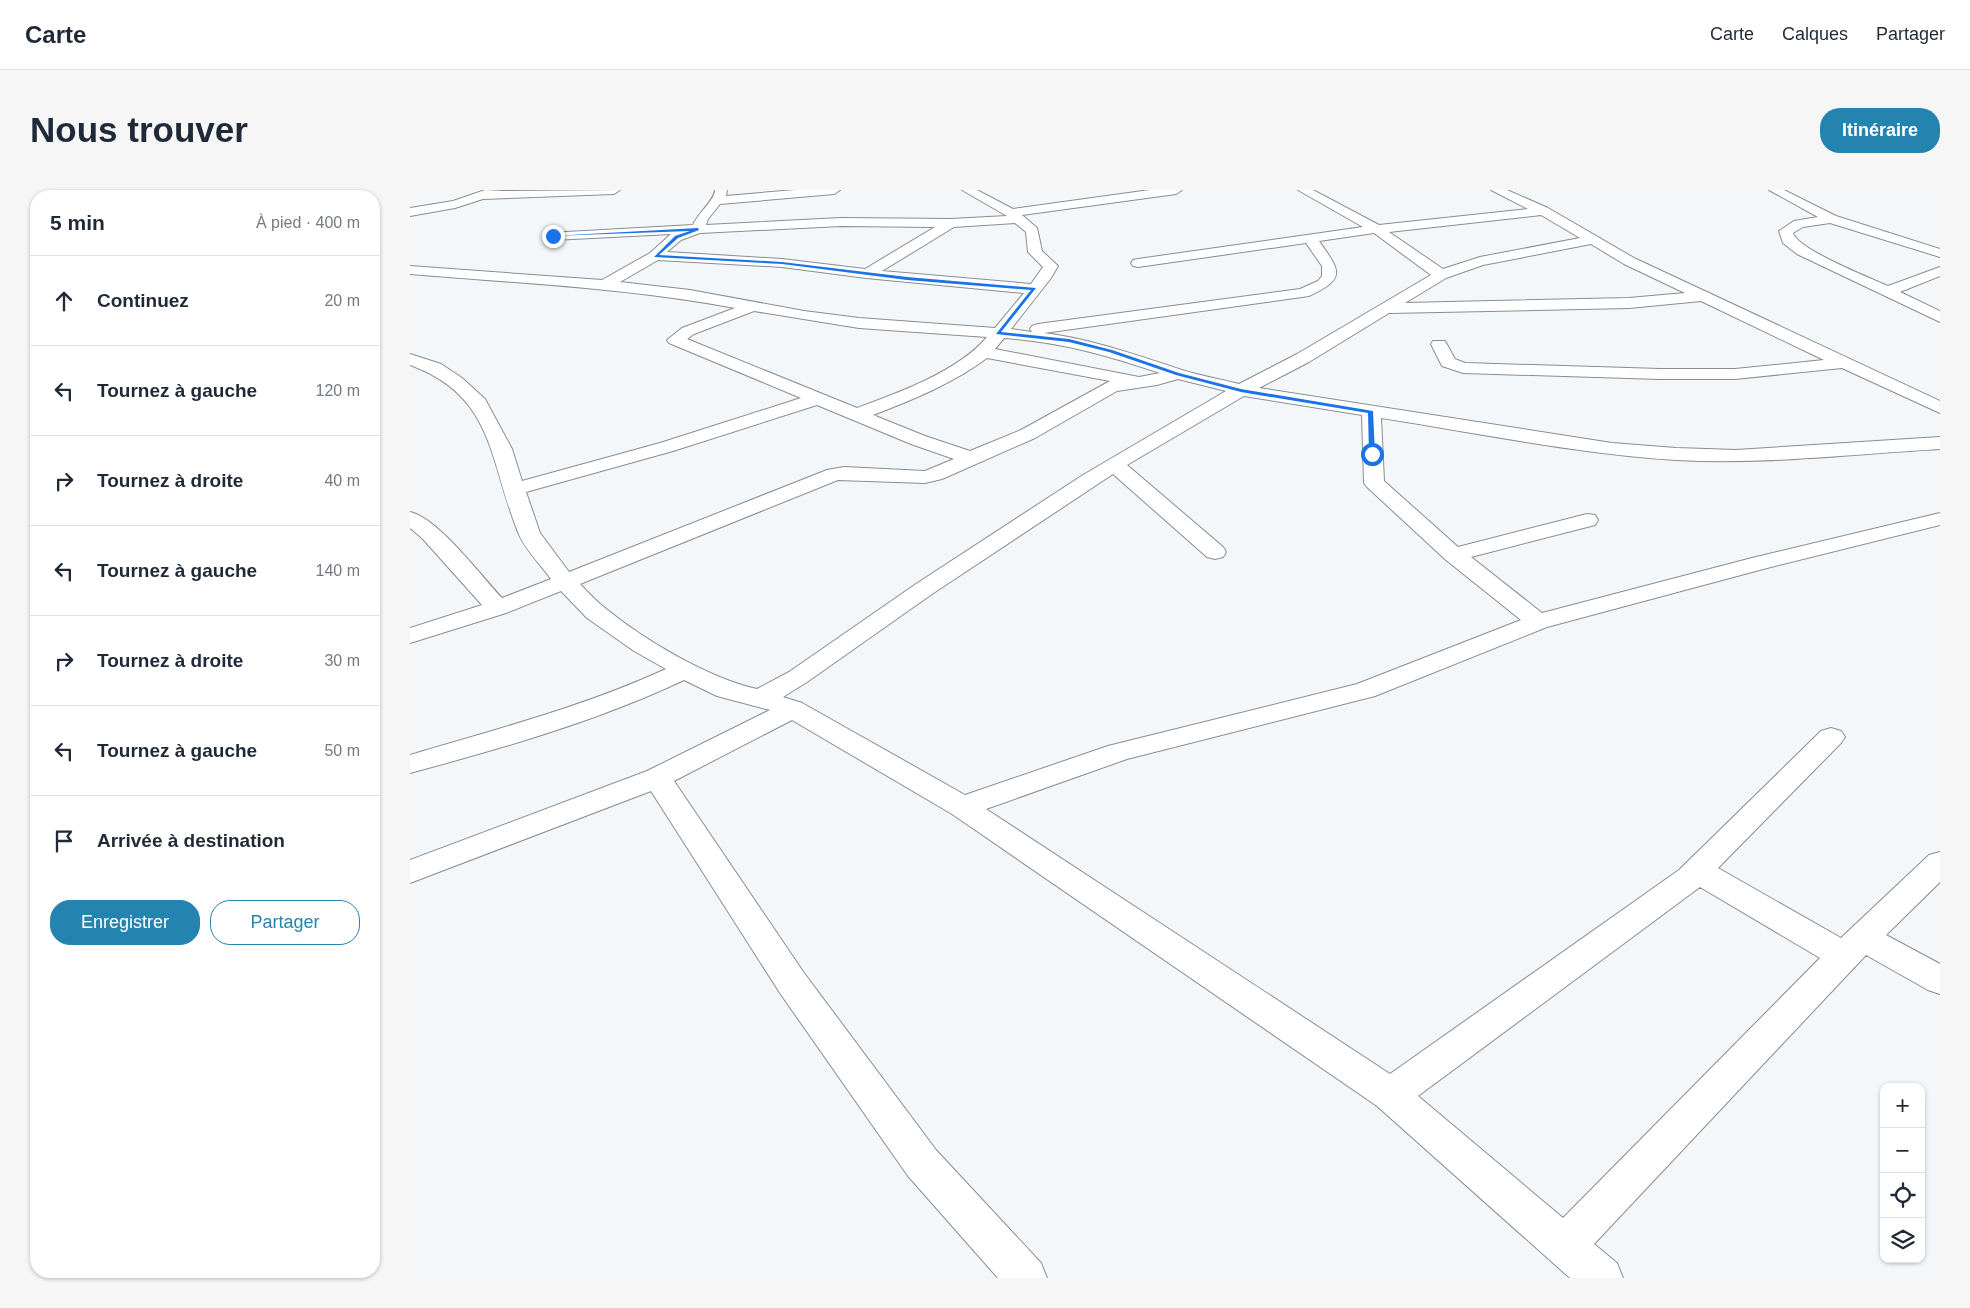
<!DOCTYPE html>
<html lang="fr">
<meta charset="utf-8">
<style>
:root{--surface:#fff;--page:#f6f6f7;--text:#1f2937;--muted:#747a83;--line:#e0e1e3;--accent:#2583af}
body{margin:0;font-family:Helvetica,sans-serif;background:var(--page);color:var(--text)}
.controls{position:absolute;right:15px;bottom:15px;display:grid;overflow:hidden;border-radius:10px;box-shadow:0 1px 4px #0004}
.controls button{width:45px;height:45px;display:grid;place-items:center;padding:0;border:0;border-bottom:1px solid var(--line);background:var(--surface);color:var(--text);font:25px sans-serif}
.stop{position:absolute;width:15px;height:15px;margin:-11px;border:4px solid #1a73e8;border-radius:50%;background:#fff}
.stop.end{background:#1a73e8;border-color:#fff;box-shadow:0 1px 5px #0008}
.list{margin:0;padding:0;list-style:none}
h2{display:flex;justify-content:space-between;align-items:center;height:65px;margin:0;padding:0 20px;font-size:21px}
h2 small{font-size:16px;font-weight:400;color:var(--muted)}
.list li{display:grid;grid-template-columns:32px 1fr auto;gap:15px;align-items:center;box-sizing:border-box;height:90px;padding:0 20px;border-top:1px solid var(--line)}
.list b{display:block;font-size:19px;white-space:nowrap}
.list em{font-size:16px;font-style:normal;color:var(--muted)}
.actions{display:flex;gap:10px;padding:15px 20px}
.actions a{flex:1;padding:11px 0;border:1px solid var(--accent);border-radius:20px;text-align:center;font-size:18px;color:var(--accent)}
.actions .main{background:var(--accent);color:#fff}
.icon{flex:none;width:28px;height:28px;fill:none;stroke:currentColor;stroke-width:2;stroke-linecap:round;stroke-linejoin:round}
.map{position:relative;flex:none;width:1530px;height:1088px;overflow:hidden;border-radius:20px}
header{display:flex;align-items:center;gap:30px;box-sizing:border-box;height:70px;padding:0 25px;background:var(--surface);border-bottom:1px solid var(--line)}
header strong{font-size:24px}
nav{display:flex;gap:28px;margin-inline-start:auto;font-size:18px}
.intro{display:flex;align-items:center;justify-content:space-between;box-sizing:border-box;height:120px;padding:0 30px}
h1{margin:0;font-size:35px}
.button{padding:12px 22px;border-radius:20px;background:var(--accent);color:#fff;font-size:18px;font-weight:700}
main{display:flex;gap:30px;padding:0 30px}
aside{flex:1;background:var(--surface);border-radius:20px;box-shadow:0 1px 4px #0004}
.map>svg:first-child{display:block}
.lines{fill:none;stroke-linecap:round;stroke-linejoin:round}
.minor-casing{stroke:#898d90;stroke-width:2}
.minor{fill:#fff;fill-rule:evenodd}
.route{fill:#1a73e8}
</style>
<header>
<strong>Carte</strong>
<nav><a>Carte</a><a>Calques</a><a>Partager</a></nav>
</header>
<div class="intro"><h1>Nous trouver</h1><a class="button">Itinéraire</a></div>
<main>
<aside>
<h2>5 min<small>À pied · 400 m</small></h2>
<ul class="list">
<li><svg class="icon" aria-label="ahead" viewBox="0 0 24 24"><path d="M12 20V5M6 11l6-6 6 6"/></svg><div><b>Continuez</b></div><em>20 m</em></li>
<li><svg class="icon" aria-label="left" viewBox="0 0 24 24"><path d="M17 20v-9H6M10 6l-5 5 5 5"/></svg><div><b>Tournez à gauche</b></div><em>120 m</em></li>
<li><svg class="icon" aria-label="right" viewBox="0 0 24 24"><path d="M7 20v-9h11M14 6l5 5-5 5"/></svg><div><b>Tournez à droite</b></div><em>40 m</em></li>
<li><svg class="icon" aria-label="left" viewBox="0 0 24 24"><path d="M17 20v-9H6M10 6l-5 5 5 5"/></svg><div><b>Tournez à gauche</b></div><em>140 m</em></li>
<li><svg class="icon" aria-label="right" viewBox="0 0 24 24"><path d="M7 20v-9h11M14 6l5 5-5 5"/></svg><div><b>Tournez à droite</b></div><em>30 m</em></li>
<li><svg class="icon" aria-label="left" viewBox="0 0 24 24"><path d="M17 20v-9H6M10 6l-5 5 5 5"/></svg><div><b>Tournez à gauche</b></div><em>50 m</em></li>
<li><svg class="icon" aria-label="arrive" viewBox="0 0 24 24"><path d="M6 21V4h12l-3 4 3 4H6"/></svg><div><b>Arrivée à destination</b></div></li>
</ul>
<div class="actions"><a class="main">Enregistrer</a><a>Partager</a></div>
</aside>
<div class="map">
<svg width="1530" height="1088" viewBox="0 0 1530 1088">
<rect width="100%" height="100%" fill="#f3f7fa"/>
<g class="lines">
<defs>
<path id="minor" d="M75 0 93 1 210 0 204 4 73 9 45 18 0 26V18L43 11Z
M305 0H317L316 6 385 0H430L424 4 310 14 298 29 296 35 431 28 541 29 597 26 552 0H567L603 19 740 0H772L766 4 612 25 627 38 632 61 648 76 641 88 601 139 622 142 620 139 622 136 628 134 890 99 908 91 912 86V76L896 53 728 77 723 76 721 73 723 70 728 69 953 37 888 0H903L969 35 1118 19 1081 0H1097L1138 18 1224 68 1530 211V223L1432 178 1325 189H1250L1053 183 1032 176 1021 154 1023 151H1035L1045 169 1055 173 1250 179H1325L1414 170 1291 111 1219 118 979 123 899 172 849 198 1202 253 1266 258 1326 260 1530 247V259C1442 264 1354 275 1266 270 1167 264 1068 243 971 228L974 291 1048 357 1177 324 1185 325 1188 330 1185 335 1061 367 1132 423 1342 368 1530 323V335L1357 378 1137 437 965 506 717 569 576 619 980 884 1269 680 1411 541 1421 538 1431 541 1435 547 1431 553 1308 678 1431 748 1519 665 1530 662V692L1476 745 1530 774V804L1518 800 1456 765 1184 1054 1207 1073 1213 1088H1160L967 916 542 624 382 530 264 591 394 783 526 960 631 1073 637 1088H588L498 986 370 803 241 601 0 693V670L237 581 360 520 307 506 274 490C187 531 93 558 0 583V565C87 539 173 517 256 479L224 461 177 428 151 401 96 423 0 453V438L72 415 12 348 0 338V322C28 328 71 386 92 408L141 389C131 375 113 357 108 342 79 271 85 206 0 175V164L31 174 52 188 75 209 102 259 112 291 250 253 391 208 259 153 257 150 272 138 325 118C218 98 108 93 0 84V76L192 90 240 63 261 44 143 50 136 46 138 43 283 35C287 24 305 10 305 0ZM1131 25 1170 48 1070 67 1033 79 979 42ZM605 33 616 42 618 62 633 77 621 94 472 81 544 37ZM431 36 525 37 455 79 372 69 257 62 271 50 290 43ZM964 43 1021 85 887 164 829 194C810 189 791 186 772 180 726 165 682 149 634 143L899 106C937 88 930 81 909 51ZM1181 54 1214 74 1275 103 1219 108 995 113 1036 88 1073 75ZM248 70 372 77 456 88 614 103 585 138 449 128 394 121 280 100 210 92ZM344 121 449 138 577 147C549 181 488 203 447 218L277 149 284 144ZM594 148C651 152 696 165 750 183L729 187 585 159ZM577 168 700 191 611 240 560 261 515 246 463 225C502 210 544 193 577 168ZM768 189 816 201 673 285 506 394 379 482 347 499C298 488 234 450 195 418 186 411 178 402 170 394L428 290 515 293 532 289 625 248 707 201 747 195ZM834 206 952 225 954 293 957 297 1036 370 1111 430 947 494 698 556 555 605 392 513 373 507 397 492 522 404 703 284 797 367 805 369 813 367 816 362 813 357 717 275ZM407 215 501 254 544 269 515 281 434 277 417 280 159 382 130 343 116 302 263 261ZM1290 697 1410 768 1153 1028 1008 906Z
M1359 0H1374L1426 26 1530 59V67L1420 33 1393 37 1383 43C1387 59 1460 88 1478 96L1530 77V86L1490 102 1530 121V132L1387 64 1373 53 1369 41 1384 31 1408 27Z"/>
</defs>
<use href="#minor" class="minor-casing"/>
<use href="#minor" class="minor"/>
</g>
<path class="route" d="M288 38 289 40 268 48 249 65 372 72 497 87 626 98 591 142 659 149 702 160 769 183 831 199 963 221 965 264 962 266 959 264 958 223 831 202 766 185 699 162 659 152 586 144 621 100 497 90 372 74 244 67 265 46 280 41 141 46Z"/>
</svg>
<div class="controls">
<button>+</button>
<button>−</button>
<button><svg class="icon" aria-label="locate" viewBox="0 0 24 24"><circle cx="12" cy="12" r="6"/><path d="M12 2v4M12 18v4M2 12h4M18 12h4"/></svg></button>
<button><svg class="icon" aria-label="layers" viewBox="0 0 24 24"><path d="M12 4l9 5-9 5-9-5zM3 14l9 5 9-5"/></svg></button>
</div>
<div class="stop" style="left:962px;top:264px"></div>
<div class="stop end" style="left:143px;top:46px"></div>
</div>
</main>
